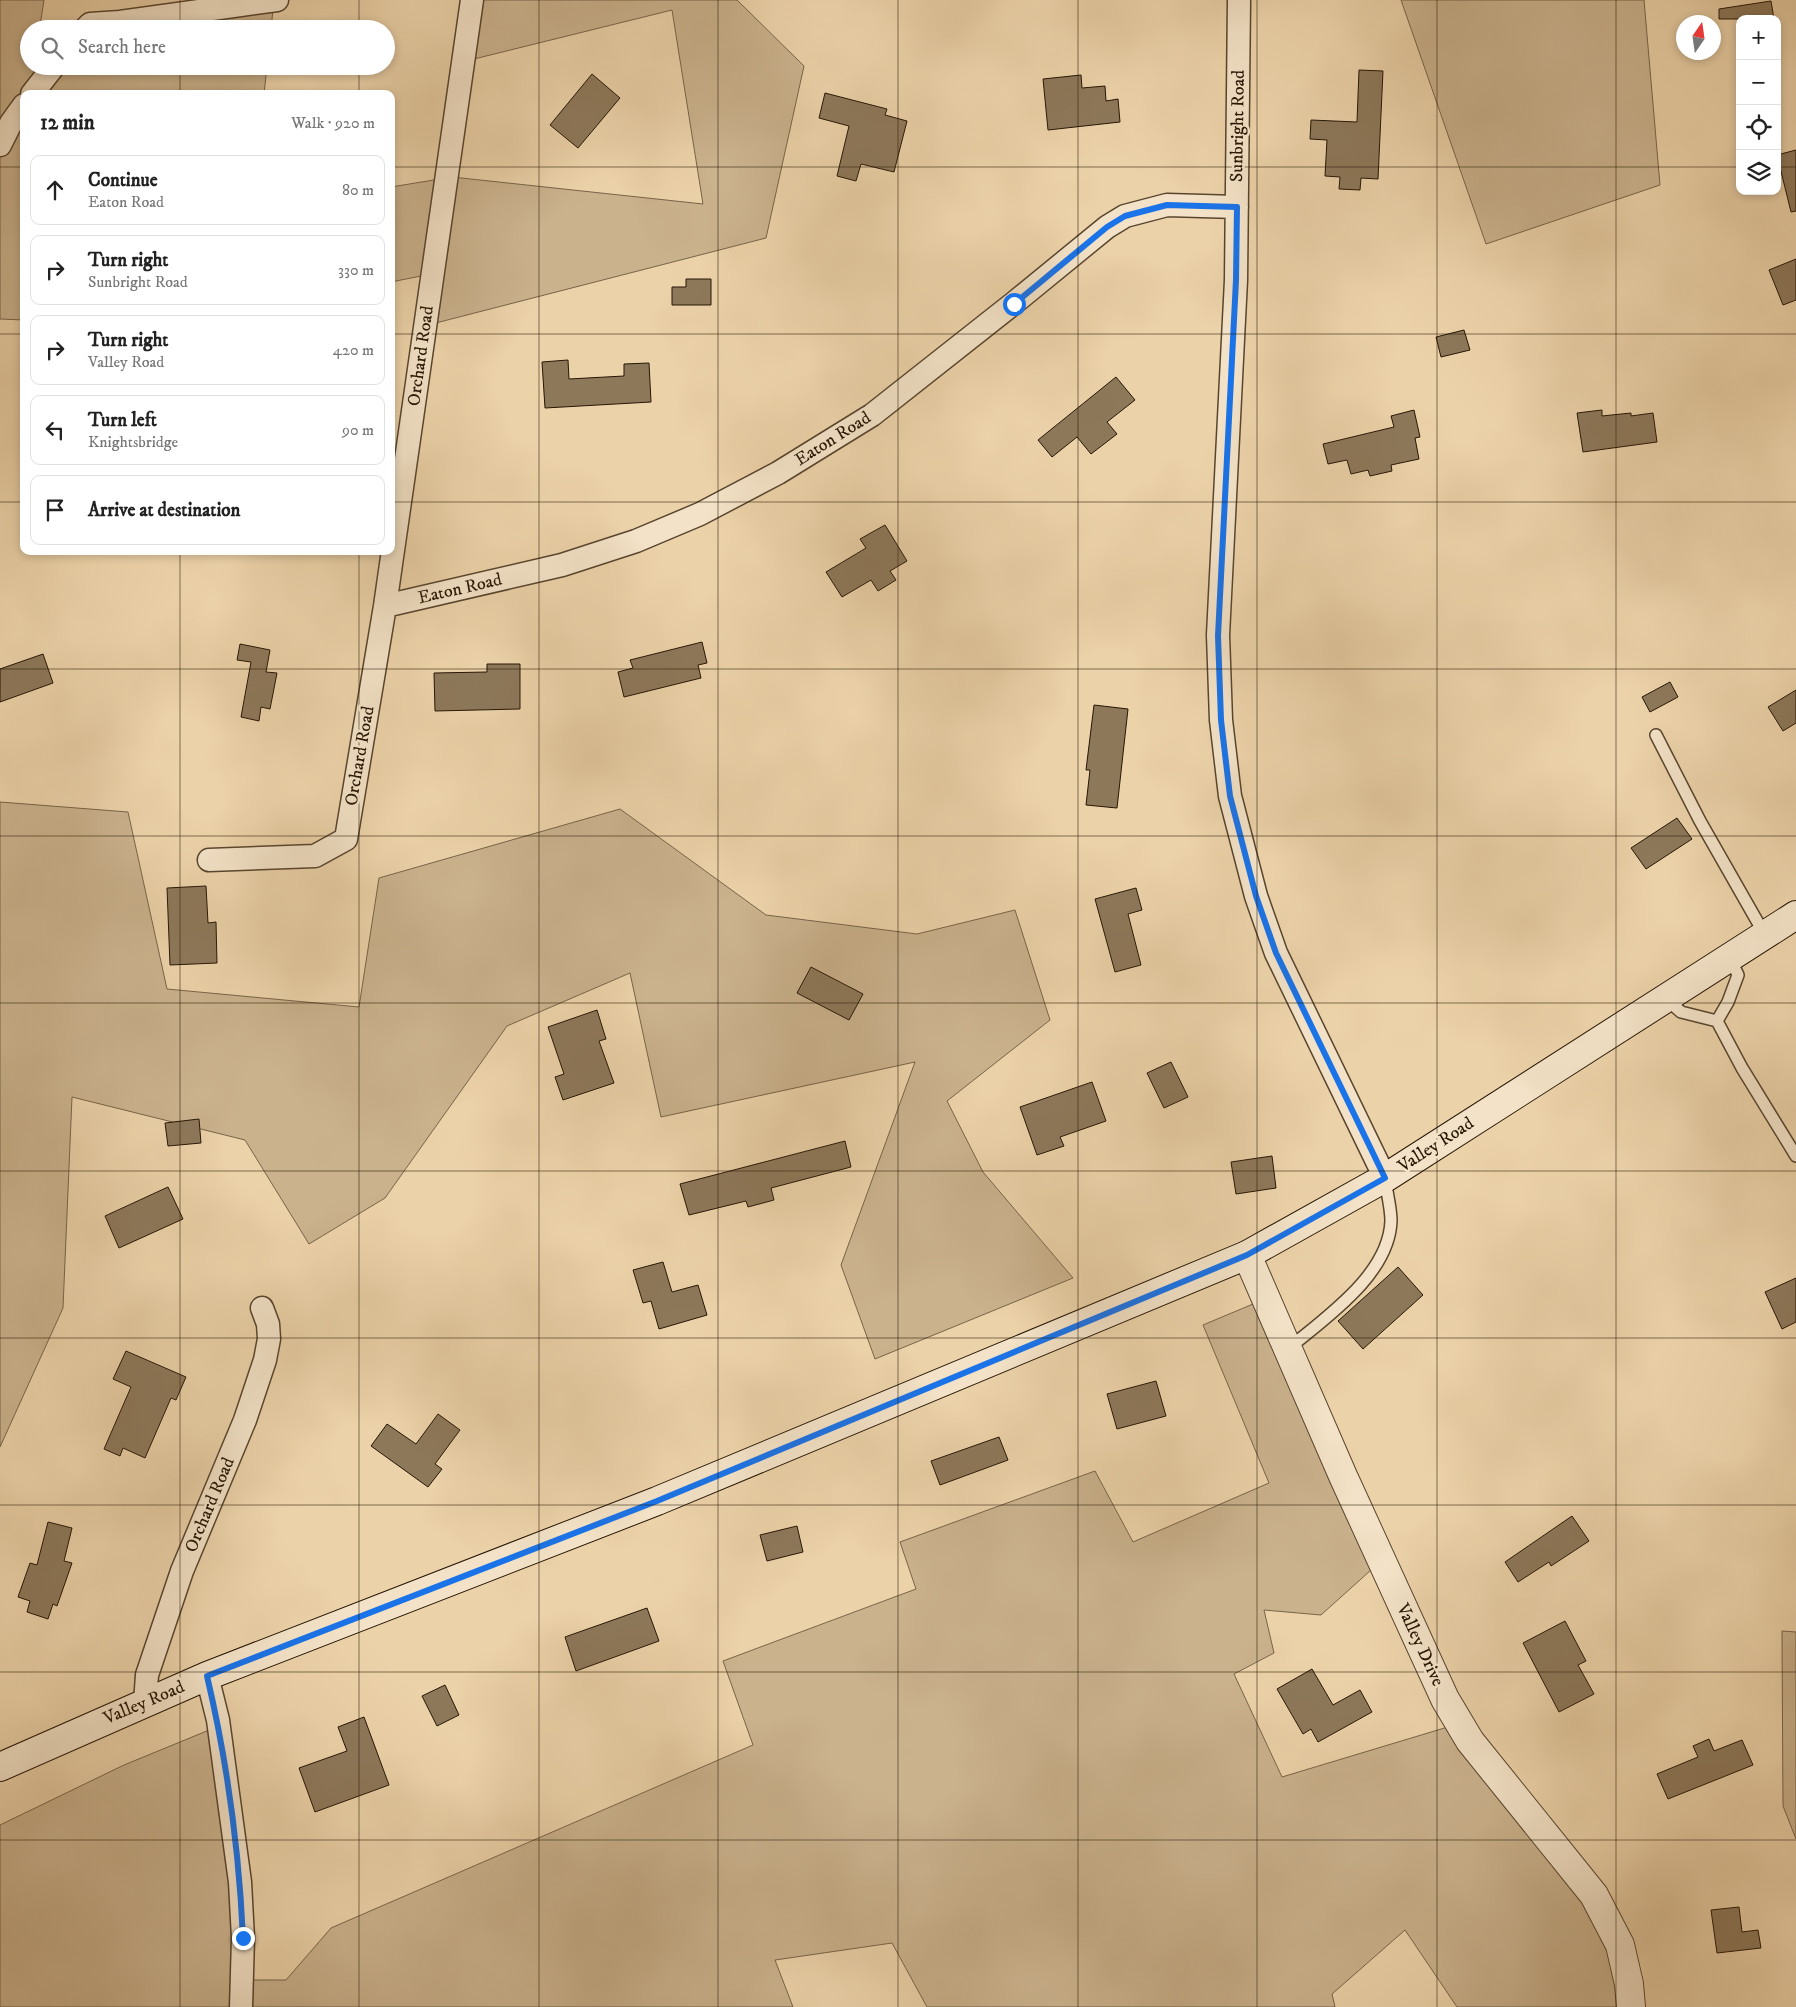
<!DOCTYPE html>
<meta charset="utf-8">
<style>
:root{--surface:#fff;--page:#f2f2f2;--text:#222;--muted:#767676;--line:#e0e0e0}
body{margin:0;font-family:"IM FELL DW Pica",serif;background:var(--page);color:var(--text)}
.controls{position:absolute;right:15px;top:15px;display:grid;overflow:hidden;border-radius:10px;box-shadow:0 2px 8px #0003}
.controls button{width:45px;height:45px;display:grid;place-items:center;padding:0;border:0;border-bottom:1px solid var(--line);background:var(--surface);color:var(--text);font:25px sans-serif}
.compass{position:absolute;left:1676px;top:15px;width:45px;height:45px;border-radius:50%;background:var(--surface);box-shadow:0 2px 8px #0003;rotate:13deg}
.stop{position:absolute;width:15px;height:15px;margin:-11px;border:4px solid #1a73e8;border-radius:50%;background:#fff}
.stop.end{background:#1a73e8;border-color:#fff;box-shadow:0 1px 5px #0008}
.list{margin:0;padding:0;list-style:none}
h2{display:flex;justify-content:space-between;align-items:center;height:65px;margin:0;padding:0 20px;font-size:21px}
h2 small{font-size:16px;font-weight:400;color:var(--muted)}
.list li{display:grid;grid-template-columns:32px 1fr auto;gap:15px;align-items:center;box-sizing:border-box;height:70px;margin:0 10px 10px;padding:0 10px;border:1px solid var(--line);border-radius:10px}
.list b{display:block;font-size:19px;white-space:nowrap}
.list p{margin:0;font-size:16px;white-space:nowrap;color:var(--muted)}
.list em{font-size:16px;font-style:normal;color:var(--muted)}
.icon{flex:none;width:28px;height:28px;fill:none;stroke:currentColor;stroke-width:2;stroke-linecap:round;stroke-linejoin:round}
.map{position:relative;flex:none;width:1796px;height:2007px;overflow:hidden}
.search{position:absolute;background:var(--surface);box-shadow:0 2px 8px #0003;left:20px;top:20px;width:375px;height:55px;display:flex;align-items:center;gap:12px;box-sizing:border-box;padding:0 18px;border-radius:28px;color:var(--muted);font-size:19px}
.panel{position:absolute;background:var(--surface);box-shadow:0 2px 8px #0003;left:20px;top:90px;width:375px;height:465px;border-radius:10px}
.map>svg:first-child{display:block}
.green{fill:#cab28d;stroke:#786449}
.building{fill:#8d785a;stroke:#261605}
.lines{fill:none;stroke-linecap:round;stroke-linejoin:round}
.service-casing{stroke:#58452e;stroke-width:14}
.minor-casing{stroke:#58452e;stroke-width:25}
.tertiary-casing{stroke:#58452e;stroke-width:30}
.secondary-casing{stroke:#261605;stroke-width:30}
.service{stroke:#f3e2c7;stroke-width:11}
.minor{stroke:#f3e2c7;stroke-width:22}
.tertiary{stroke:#f3e2c7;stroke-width:28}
.secondary{stroke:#f3e2c7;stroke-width:28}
.route{stroke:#1a73e8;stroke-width:6}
.grid{fill:none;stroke:#261605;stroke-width:1;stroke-opacity:0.55}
.labels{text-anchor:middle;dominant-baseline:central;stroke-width:5;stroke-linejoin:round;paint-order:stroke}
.street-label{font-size:18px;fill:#261605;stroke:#f3e2c7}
</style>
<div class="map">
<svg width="1796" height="2007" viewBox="0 0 1796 2007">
<rect width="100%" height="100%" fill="#ecd2a9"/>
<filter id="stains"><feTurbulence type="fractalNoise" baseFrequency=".004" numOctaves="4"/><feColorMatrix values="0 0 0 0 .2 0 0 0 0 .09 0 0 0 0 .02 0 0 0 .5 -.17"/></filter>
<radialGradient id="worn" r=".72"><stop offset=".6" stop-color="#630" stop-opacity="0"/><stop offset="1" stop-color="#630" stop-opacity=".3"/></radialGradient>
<path class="green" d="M0 0H44L40 26 253 0H274L271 29H29V66H267L264 94H24V320L0 319Z
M480 0H737L804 66 766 238 428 325 436 273 391 282V187L452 177 703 204 672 10 466 61Z
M1401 0H1644L1660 185 1486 244Z
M0 802 128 812 167 989 359 1007 379 878 620 809 766 915 917 934 1015 910 1050 1020 947 1101 983 1172 1073 1278 875 1359 841 1265 915 1062 661 1117 630 973 507 1026 385 1198 309 1244 245 1140 72 1097 63 1308 0 1447Z
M1272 1296 1381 1561 1321 1615 1264 1610 1274 1653 1234 1674 1282 1777 1461 1723 1626 1952V2007H1457L1405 1930 1332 1994 1335 2007H927L892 1943 775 1960 793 2007H0V1825L124 1765 219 1726 249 1980H286L331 1928 753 1745 723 1661 916 1589 900 1542 1095 1471 1133 1542 1269 1483 1203 1325Z
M1782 1631 1796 1632V1839L1783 1806Z"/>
<path class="building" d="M1771 1 1774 19H1719V9Z
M1359 70 1383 71 1378 179 1361 178 1360 190 1339 189 1340 177 1325 176 1327 140 1310 139 1311 120 1357 122Z
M592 74 620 98 578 148 550 125Z
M1081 75 1082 88 1105 86 1106 101 1118 99 1120 122 1048 130 1043 79Z
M825 93 887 109 885 115 907 121 894 172 861 164 856 181 837 176 849 126 819 118Z
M1796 150V211L1791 212 1777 155Z
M1796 259V300L1783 305 1769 270Z
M686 279H711V305H672V287H686Z
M1464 330 1470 350 1441 357 1436 337Z
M568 360 569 379 624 376V364L649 363 651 402 545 408 542 362Z
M1116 377 1135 400 1107 422 1117 434 1091 454 1077 437 1052 457 1038 440Z
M1414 410 1420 437 1415 438 1419 459 1391 465 1392 471 1370 476 1368 470 1351 474 1347 460 1328 464 1323 444 1394 427 1391 416Z
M1602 410V416L1631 413V416L1653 413 1657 442 1583 452 1577 413Z
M885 525 907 561 890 571 896 580 878 591 871 580 842 597 826 572 866 548 860 539Z
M702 642 707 663 698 665 701 678 624 697 618 672 633 668 630 660Z
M240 644 270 650 266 672 277 673 270 709 261 707 259 721 241 717 251 662 237 660Z
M43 654 53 683 0 702V669Z
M487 664H520V709L435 711 434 673 487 672Z
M1670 682 1678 697 1650 712 1642 697Z
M1796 690V723L1783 731 1768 707Z
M1094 705 1128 709 1117 808 1086 805 1090 770H1086Z
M1677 818 1692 839 1646 869 1631 848Z
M206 886 208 923 216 922 217 963 170 965 167 888Z
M1136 888 1142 910 1128 914 1141 965 1115 972 1095 899Z
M811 967 863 994 849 1020 797 993Z
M597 1010 606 1039 599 1041 614 1083 563 1100 555 1077 564 1074 548 1027Z
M1171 1062 1188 1097 1164 1108 1147 1073Z
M1092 1082 1106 1121 1060 1137 1064 1146 1037 1155 1020 1107Z
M199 1119 201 1143 168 1146 165 1123Z
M845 1141 851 1167 771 1188 774 1200 748 1207 746 1201 689 1215 680 1184Z
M1272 1156 1276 1188 1236 1194 1231 1162Z
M168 1187 183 1219 119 1248 105 1216Z
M663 1262 672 1292 698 1285 707 1315 659 1329 651 1301 643 1303 633 1270Z
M1398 1267 1423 1295 1363 1349 1338 1321Z
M1796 1278V1322L1782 1329 1765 1292Z
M126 1351 186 1377 176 1400 171 1398 145 1458 123 1448 120 1456 104 1449 131 1387 113 1379Z
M1156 1381 1166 1416 1117 1429 1107 1394Z
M438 1414 460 1430 435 1464 442 1469 428 1487 371 1446 387 1424 416 1444Z
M999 1437 1008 1460 940 1485 931 1461Z
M1572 1516 1589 1541 1551 1566 1549 1562 1518 1582 1505 1562Z
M48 1522 72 1528 64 1561 72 1563 57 1606 53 1604 48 1619 27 1612 30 1601 18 1597 30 1563 37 1565Z
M797 1526 803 1552 767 1561 760 1535Z
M647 1608 659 1641 576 1671 565 1637Z
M1565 1621 1586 1661 1578 1665 1594 1694 1559 1712 1523 1643Z
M1312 1669 1333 1705 1360 1690 1372 1712 1318 1742 1311 1729 1303 1734 1277 1689Z
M445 1685 459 1715 437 1726 422 1696Z
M364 1717 389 1785 315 1812 299 1768 347 1751 338 1727Z
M1709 1739 1714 1751 1742 1740 1753 1765 1668 1799 1657 1774 1698 1757 1693 1746Z
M1739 1907 1742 1932 1758 1930 1761 1948 1717 1953 1711 1910Z"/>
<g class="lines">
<defs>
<path id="service" d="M1656 735 1700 821 1765 935
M1665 998 1681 1012 1717 1021 1728 1002 1738 975 1730 958
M1717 1021 1742 1068 1796 1156
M1288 1349C1325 1318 1389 1275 1391 1221 1391 1208 1387 1193 1385 1180"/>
<path id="minor" d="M1239 0 1236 280 1218 635 1221 720 1230 796 1256 896 1276 953 1385 1178
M85 29 90 24 120 22 277 0
M32 94 54 66
M0 145 11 123 24 105
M385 606 562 565 636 541 700 514 778 473 872 415 1014 303 1107 227 1125 216 1167 205 1237 207
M209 860 315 856 346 839 385 606 472 0
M207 1676 218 1720 240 1882 243 1938 241 2007
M145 1703 147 1675 182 1571 245 1420 265 1360 269 1339 268 1324 262 1308"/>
<path id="tertiary" d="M1247 1255 1343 1476 1445 1699 1470 1741 1594 1895 1620 1945 1629 1984 1631 2007"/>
<path id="secondary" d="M0 1767 207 1676 657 1501 1247 1255 1385 1178 1796 915"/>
</defs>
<use href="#service" class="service-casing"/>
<use href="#minor" class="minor-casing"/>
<use href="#tertiary" class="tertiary-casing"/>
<use href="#secondary" class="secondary-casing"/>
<use href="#service" class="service"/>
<use href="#minor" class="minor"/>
<use href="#tertiary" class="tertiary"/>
<use href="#secondary" class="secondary"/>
</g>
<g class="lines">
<path class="route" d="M243 1938C239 1850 227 1761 207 1676L657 1501 1247 1255 1385 1178 1276 953 1256 896 1230 796 1221 720 1218 636 1236 280 1237 207 1167 205 1125 216 1107 227 1014 304"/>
</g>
<path class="grid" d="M180 0V29M359 0V29M539 0V2007M718 0V2007M898 0V2007M1078 0V2007M1257 0V2007M1437 0V2007M1616 0V2007M180 66V94M359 66V94M0 167H24M391 167H1740M1777 167H1796M0 334H24M391 334H1796M0 502H24M391 502H1796M180 551V2007M359 551V2007M0 669H1796M0 836H1796M0 1003H1796M0 1171H1796M0 1338H1796M0 1505H1796M0 1672H1796M0 1840H1796"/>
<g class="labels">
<g class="street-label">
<text transform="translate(1238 126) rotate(-89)">Sunbright Road</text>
<text transform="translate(421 356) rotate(-82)">Orchard Road</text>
<text transform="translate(833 439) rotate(-32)">Eaton Road</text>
<text transform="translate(460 589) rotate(-13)">Eaton Road</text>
<text transform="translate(360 756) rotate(-80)">Orchard Road</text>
<text transform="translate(1436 1145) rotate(-33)">Valley Road</text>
<text transform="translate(210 1505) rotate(-67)">Orchard Road</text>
<text transform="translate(1420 1645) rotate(65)">Valley Drive</text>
<text transform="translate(144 1703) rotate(-23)">Valley Road</text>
</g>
</g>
<rect width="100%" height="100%" filter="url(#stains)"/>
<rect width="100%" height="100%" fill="url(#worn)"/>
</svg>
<div class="controls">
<button>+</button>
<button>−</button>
<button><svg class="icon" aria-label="locate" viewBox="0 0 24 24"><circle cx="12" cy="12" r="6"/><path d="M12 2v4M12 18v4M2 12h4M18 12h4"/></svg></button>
<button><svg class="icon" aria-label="layers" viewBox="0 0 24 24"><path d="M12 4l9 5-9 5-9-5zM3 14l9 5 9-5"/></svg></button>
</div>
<svg class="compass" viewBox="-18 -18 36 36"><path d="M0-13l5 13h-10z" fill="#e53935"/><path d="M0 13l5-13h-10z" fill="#767676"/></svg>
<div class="stop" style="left:1014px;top:304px"></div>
<div class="stop end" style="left:243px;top:1938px"></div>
<div class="search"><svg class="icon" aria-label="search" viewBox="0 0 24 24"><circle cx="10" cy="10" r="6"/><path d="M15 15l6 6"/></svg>Search here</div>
<section class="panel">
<h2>12 min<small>Walk · 920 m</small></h2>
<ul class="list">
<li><svg class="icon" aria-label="ahead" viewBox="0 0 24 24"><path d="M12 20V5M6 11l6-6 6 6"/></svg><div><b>Continue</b><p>Eaton Road</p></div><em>80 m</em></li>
<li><svg class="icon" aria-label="right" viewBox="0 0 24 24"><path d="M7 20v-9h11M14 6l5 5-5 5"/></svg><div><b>Turn right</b><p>Sunbright Road</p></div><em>330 m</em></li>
<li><svg class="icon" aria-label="right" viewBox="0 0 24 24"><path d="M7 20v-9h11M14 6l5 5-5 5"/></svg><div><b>Turn right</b><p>Valley Road</p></div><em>420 m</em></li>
<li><svg class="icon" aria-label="left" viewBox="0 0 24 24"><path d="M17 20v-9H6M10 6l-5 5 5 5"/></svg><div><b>Turn left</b><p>Knightsbridge</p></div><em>90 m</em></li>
<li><svg class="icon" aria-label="arrive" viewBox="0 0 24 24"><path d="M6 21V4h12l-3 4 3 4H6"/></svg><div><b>Arrive at destination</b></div></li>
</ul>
</section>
</div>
